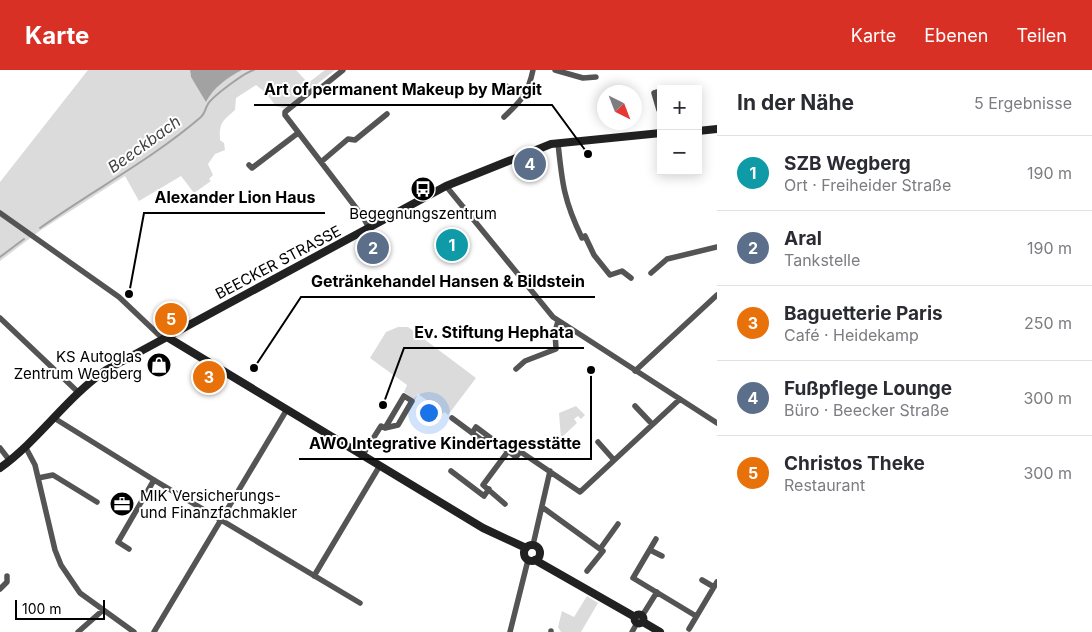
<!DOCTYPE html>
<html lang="de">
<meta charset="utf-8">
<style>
:root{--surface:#fff;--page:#f2f2f3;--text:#2b2b33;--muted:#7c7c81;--line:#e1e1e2;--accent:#d93025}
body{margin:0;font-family:Inter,sans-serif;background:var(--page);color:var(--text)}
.controls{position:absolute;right:15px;top:15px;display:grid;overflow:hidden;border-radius:0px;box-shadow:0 2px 12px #0003}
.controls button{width:45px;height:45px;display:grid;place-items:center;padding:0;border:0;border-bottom:1px solid var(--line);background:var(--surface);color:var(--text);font:25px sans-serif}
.compass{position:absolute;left:597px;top:15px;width:45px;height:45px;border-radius:50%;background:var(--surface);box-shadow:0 2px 12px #0003;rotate:138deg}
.scale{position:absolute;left:15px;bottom:12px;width:90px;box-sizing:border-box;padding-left:5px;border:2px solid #000;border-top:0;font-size:14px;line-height:18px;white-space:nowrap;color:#000;-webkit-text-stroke:4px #fff;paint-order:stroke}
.you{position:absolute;left:428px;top:342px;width:18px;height:18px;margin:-12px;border:4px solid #fff;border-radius:50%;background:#1a73e8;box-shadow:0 0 0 8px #1a73e833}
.badge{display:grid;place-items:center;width:32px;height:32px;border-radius:50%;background:var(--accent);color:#fff;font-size:16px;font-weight:700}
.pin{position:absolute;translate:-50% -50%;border:2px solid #fff;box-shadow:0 1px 5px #0006}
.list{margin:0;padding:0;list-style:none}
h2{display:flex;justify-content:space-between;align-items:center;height:65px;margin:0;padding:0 20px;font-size:21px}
h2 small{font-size:16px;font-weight:400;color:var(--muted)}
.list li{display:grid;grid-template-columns:32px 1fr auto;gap:15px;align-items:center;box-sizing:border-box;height:75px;padding:0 20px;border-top:1px solid var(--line)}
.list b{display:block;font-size:19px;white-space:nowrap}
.list p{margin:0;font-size:16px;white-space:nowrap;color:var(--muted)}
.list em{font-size:16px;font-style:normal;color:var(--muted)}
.map{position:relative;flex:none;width:717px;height:562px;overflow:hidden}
header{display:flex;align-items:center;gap:30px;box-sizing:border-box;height:70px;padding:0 25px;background:var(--accent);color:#fff}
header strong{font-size:24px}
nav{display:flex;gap:28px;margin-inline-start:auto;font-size:18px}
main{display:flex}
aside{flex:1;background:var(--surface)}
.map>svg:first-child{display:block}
.green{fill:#dbdbdb}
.water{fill:#a2a2a2}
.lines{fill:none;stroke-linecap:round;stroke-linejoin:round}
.stream{stroke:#a2a2a2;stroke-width:2}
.street-tunnel{stroke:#d9d9d9;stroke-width:5.5;stroke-dasharray:5.5 3;stroke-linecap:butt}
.street{stroke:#545454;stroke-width:5.5}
.secondary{stroke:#212121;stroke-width:8}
.labels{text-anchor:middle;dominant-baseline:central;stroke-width:4;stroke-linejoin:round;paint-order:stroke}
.poi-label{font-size:15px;fill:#000;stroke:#fff}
.street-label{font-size:15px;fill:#000;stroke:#fff}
.water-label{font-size:16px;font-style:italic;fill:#434343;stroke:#fff}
.leader{fill:none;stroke:#000;stroke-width:2}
.callout-dot{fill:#000;stroke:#fff;stroke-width:2}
.callout-label{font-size:16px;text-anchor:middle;font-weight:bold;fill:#000;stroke:#fff;stroke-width:4;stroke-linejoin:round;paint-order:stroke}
</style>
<header>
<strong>Karte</strong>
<nav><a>Karte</a><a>Ebenen</a><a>Teilen</a></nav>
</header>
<main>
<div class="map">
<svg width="717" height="562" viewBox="0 0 717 562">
<rect width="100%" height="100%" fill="#fff"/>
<path class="green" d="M88 0H190L191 7 207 31C209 22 232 3 242 0 255 0 282 0 296 0L308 13 325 0H335L316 15V18L308 19 286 39 276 36 265 22 256 15 236 28 235 40C223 51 219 52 220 70L224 73 225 80 215 84 208 94 213 105 209 109 211 111 194 123 181 106 139 131 125 106 41 160 0 191V112Z
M398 257H408L476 308 448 345 445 342 431 351 438 338 418 324 415 330 404 322 407 315 370 288 386 262Z
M576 336 585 345 581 349 578 346 574 349 577 353 561 368 559 343Z
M587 526 598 533 581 562H561L558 557 562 541 574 547Z"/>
<path class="water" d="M190 0H242C228 7 213 18 206 32L191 7Z"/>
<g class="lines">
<path class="stream" d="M40 158C93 120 151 90 201 47 205 43 205 39 208 34 213 26 245 2 254 0
M0 187 24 169"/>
<path class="street-tunnel" d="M629 52V53"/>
<path class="street" d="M343 0 317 21H311L285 42V45L363 147 369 158
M555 0 583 8 596 7
M503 14 524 27
M659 40 654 23 661 21
M504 47C521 31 528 24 533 0
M558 73C562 113 564 131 582 168L585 166 594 185 610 205 622 201 631 208
M321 92 348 69 355 70 387 44
M249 95 252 98 298 63
M446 116 553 247 717 353
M0 143 119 227 160 266 167 267
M651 203 667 189 717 177
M0 248 79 323
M516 299 525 291 556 279 555 262 558 251
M635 301 717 225
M635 336 652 354
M54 348 154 410 360 533
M452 348 483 371 487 366
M472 363 476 357 516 387 520 382
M598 372 614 390
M0 378 10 391
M26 378 35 395 55 480 61 495 80 523 134 562
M362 386 381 356 385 358 398 355 412 331 404 326 385 358
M451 401 484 426 489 419
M38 408 53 405 97 432
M505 434 483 415 512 376 580 422 680 329
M542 437 600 479
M656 469 633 508 696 546
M533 475 550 401
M129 479 118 472 154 410
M650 480 662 486
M587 501 603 481 600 479 618 454
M314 506 379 397
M702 510 714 517
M0 519 7 512V506
M642 546 657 522
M689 559 717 512
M78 562 103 540
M154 562 286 341
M510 562 528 490
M551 562V561
M632 562 637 553"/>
<path class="secondary" d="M698 61 717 59
M167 267 483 458 526 478
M0 398C39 370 66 328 106 300L446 116 551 74 661 63
M524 483a8 8 0 1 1 16 0a8 8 0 1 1-16 0Z
M535 490 635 547
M634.5 549a4.5 4.5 0 1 1 9 0a4.5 4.5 0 1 1-9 0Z
M643 552 660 562"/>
</g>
<defs>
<symbol id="bus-disc" viewBox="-11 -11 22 22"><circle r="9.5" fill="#000" stroke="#fff"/><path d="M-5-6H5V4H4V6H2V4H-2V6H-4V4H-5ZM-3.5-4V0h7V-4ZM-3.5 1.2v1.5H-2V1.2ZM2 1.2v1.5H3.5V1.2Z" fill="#fff"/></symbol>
<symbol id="shop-disc" viewBox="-11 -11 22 22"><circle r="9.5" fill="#000" stroke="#fff"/><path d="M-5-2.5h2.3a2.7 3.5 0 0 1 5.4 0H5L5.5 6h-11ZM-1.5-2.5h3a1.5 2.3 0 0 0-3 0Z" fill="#fff"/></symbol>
<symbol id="office-disc" viewBox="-11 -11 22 22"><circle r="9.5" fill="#000" stroke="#fff"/><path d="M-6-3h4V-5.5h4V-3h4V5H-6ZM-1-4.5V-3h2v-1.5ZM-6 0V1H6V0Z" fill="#fff"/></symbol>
</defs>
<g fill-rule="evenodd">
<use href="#bus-disc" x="409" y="105" width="28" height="28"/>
<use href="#shop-disc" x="145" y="281" width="28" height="28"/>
<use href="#office-disc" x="108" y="420" width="28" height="28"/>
</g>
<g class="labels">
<g class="poi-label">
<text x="423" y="143">Begegnungszentrum</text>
<text x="142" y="286" text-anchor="end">KS Autoglas<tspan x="142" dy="17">Zentrum Wegberg</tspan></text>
<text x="140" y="425" text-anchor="start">MIK Versicherungs-<tspan x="140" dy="17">und Finanzfachmakler</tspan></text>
</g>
<g class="street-label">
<text transform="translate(278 192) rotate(-28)">BEECKER STRASSE</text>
</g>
<g class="water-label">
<text transform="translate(144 74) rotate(-36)">Beeckbach</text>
</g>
</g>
<path class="leader" d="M588 84L552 35H254M129 224L144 143H325M254 298L301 227H595M383 335L404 278H584M591 300L591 389H299"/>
<g class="callout-dot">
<circle cx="588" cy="84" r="5"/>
<circle cx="129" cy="224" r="5"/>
<circle cx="254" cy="298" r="5"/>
<circle cx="383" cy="335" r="5"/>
<circle cx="591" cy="300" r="5"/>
</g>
<g class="callout-label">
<text x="403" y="25">Art of permanent Makeup by Margit</text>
<text x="235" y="133">Alexander Lion Haus</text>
<text x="448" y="217">Getränkehandel Hansen &amp; Bildstein</text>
<text x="494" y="268">Ev. Stiftung Hephata</text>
<text x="445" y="379">AWO Integrative Kindertagesstätte</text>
</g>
</svg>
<div class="controls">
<button>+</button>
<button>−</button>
</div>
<svg class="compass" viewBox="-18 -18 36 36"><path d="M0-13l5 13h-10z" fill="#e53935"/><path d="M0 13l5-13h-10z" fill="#7c7c81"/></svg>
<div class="scale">100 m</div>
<div class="you"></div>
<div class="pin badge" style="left:452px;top:175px;background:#0f9aa8">1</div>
<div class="pin badge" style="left:373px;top:178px;background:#5c6f8a">2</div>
<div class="pin badge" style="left:209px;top:307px;background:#e8710a">3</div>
<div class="pin badge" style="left:530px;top:94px;background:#5c6f8a">4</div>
<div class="pin badge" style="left:171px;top:249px;background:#e8710a">5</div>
</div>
<aside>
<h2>In der Nähe<small>5 Ergebnisse</small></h2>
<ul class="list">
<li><span class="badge" style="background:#0f9aa8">1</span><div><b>SZB Wegberg</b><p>Ort · Freiheider Straße</p></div><em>190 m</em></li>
<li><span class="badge" style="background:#5c6f8a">2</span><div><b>Aral</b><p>Tankstelle</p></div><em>190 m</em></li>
<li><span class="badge" style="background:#e8710a">3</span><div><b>Baguetterie Paris</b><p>Café · Heidekamp</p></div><em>250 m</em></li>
<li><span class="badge" style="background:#5c6f8a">4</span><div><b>Fußpflege Lounge</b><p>Büro · Beecker Straße</p></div><em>300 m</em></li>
<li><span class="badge" style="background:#e8710a">5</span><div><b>Christos Theke</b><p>Restaurant</p></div><em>300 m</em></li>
</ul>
</aside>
</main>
